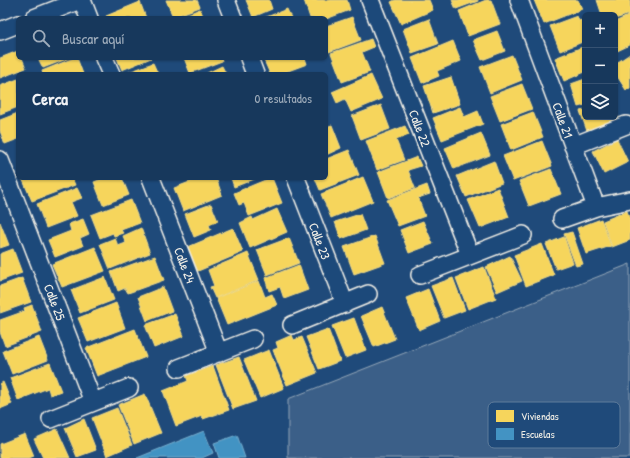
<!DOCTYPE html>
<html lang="es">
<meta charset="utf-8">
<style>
:root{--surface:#17385c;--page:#244365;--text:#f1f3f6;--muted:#9eacbb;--line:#365272}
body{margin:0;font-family:"Patrick Hand",sans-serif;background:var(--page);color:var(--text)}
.controls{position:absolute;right:12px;top:12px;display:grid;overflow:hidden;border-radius:6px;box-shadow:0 1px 3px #0004}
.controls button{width:36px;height:36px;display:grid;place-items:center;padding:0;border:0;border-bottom:1px solid var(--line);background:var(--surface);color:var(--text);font:20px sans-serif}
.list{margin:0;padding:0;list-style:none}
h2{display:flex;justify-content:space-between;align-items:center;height:52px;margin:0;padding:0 16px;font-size:17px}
h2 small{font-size:13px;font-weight:400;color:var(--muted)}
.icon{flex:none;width:22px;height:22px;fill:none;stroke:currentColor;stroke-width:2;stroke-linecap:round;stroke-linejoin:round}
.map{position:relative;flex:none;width:630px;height:458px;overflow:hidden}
.search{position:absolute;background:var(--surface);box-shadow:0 1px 3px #0004;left:16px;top:16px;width:312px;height:44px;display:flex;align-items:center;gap:10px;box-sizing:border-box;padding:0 14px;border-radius:6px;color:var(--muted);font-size:15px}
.panel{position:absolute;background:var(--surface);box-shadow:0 1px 3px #0004;left:16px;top:72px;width:312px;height:108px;border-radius:6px}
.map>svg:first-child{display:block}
.park{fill:#3a5f88;stroke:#97a8b8}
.homes{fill:#f6d55c;stroke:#f5dd86}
.schools{fill:#4393c3;stroke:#78afce}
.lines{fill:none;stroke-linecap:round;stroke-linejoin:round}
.minor-casing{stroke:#f4f1e8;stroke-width:20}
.minor{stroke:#1f4a7a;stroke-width:17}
.labels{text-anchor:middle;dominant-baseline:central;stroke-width:4;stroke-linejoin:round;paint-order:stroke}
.street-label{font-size:13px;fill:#f4f1e8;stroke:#1f4a7a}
.key{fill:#1f4a7a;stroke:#5f7c9b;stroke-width:1}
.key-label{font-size:11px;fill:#f4f1e8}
</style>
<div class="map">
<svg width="630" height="458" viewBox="0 0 630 458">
<rect width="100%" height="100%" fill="#1f4a7a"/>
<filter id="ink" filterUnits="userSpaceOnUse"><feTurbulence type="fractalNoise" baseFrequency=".025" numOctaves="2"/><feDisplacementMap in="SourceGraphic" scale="8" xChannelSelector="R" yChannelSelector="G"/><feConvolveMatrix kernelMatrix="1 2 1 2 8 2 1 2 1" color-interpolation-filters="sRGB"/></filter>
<g filter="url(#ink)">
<path class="park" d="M630 264V458H288V399Z"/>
<path class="homes" d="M166 0H197L200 7 173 17Z
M246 0H269L272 9 253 17Z
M304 0H347L350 10 326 19 310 18Z
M395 0H429L433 10 401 24 391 2Z
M452 0H478V1L456 9Z
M486 0H491L500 24 468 36 459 11Z
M534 0H578L582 9 544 24Z
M597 0H630V14L615 19V15H602Z
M140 2 146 18H107L106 16Z
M200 9 204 18H178Z
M287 9 291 18H264Z
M630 15V45L615 52V22Z
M577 16 579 21 585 19V41L560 51 550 26Z
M352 17 361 40 326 53V26Z
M429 19 438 44 412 53 403 29Z
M497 31 505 51 482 60 473 40Z
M371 39 374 47 362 52 370 72 342 82 331 53Z
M453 41 461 61 437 71 439 76 422 83 412 58Z
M585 46V72L564 81 555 58Z
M18 51V58H22L26 68 0 78V58Z
M630 54V88L626 90 615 73V64Z
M512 55 522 80 490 93 480 67Z
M43 58H69L43 68 39 60Z
M74 58H77L83 74H43L42 71Z
M117 58H151L122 70Z
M184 58H221L222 61 190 73Z
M263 58H305L307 64 280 74H270Z
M153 63 158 74H130L129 72Z
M222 66 226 74H207V73Z
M371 75 382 99 351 112 345 99 337 103 332 92Z
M451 77 460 104 433 113 424 86Z
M18 79V107L0 114V86Z
M585 79V105L578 107 571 84Z
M522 84 532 109 500 121 490 96Z
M381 105 390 129 361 140 352 116Z
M460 107 464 117 478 111 483 124 442 140 433 118Z
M615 109 620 122 588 134 580 111 585 110V117H615Z
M533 112 543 137 511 150 501 124Z
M18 113V139L5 144 0 131V120Z
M332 125 341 148 326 155V127Z
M405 126 409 135 396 140 404 160 377 170 366 141Z
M481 133 490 155 454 169 445 148Z
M617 139 628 162 604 174 593 151Z
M542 141 552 166 513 181 503 156Z
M349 150 359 175 320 190 315 178H326V159Z
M417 157 421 166 408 170 415 188 388 198 378 172Z
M494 161 502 183 466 197 457 176Z
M551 169 561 194 529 206 519 181Z
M363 177 373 201 331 218 321 194Z
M22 178H72L75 185 32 201Z
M104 178H122L129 195 103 205 94 182Z
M200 178H216L222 195 183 211 174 188Z
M231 178H257L234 187Z
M270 178H272L282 203 249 216 244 203 239 205 234 193Z
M427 185 430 194 418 198 425 216 398 226 387 200Z
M77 188 82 198 71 202 77 216 46 228 37 204Z
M498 188 509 217 480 228 468 200Z
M131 200 140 223 121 230 123 233 114 236 113 233 100 238 91 215Z
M211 204 218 221 209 225 211 230 194 237 185 214Z
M277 209 287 232 250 248 240 223 252 217 253 220Z
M627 211 630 219V240L612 247 603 221Z
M360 214 366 230 341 239 335 222Z
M83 219 89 234 80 238 83 246 55 257 48 240 71 231 69 224Z
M601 219 611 246 586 254 577 228Z
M423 221 433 244 409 253 400 230Z
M0 222 9 245 0 248Z
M141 228 150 253 110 269 100 244 115 238 118 246 126 243 123 236Z
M233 228 243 252 198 271 188 247Z
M572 232 583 264 576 266 564 234Z
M375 236 385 263 354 274 344 247Z
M564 237 573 263 556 269 546 244Z
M289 238 299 263 267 275 257 250Z
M542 244 554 275 526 286 514 255Z
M95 247 105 271 62 287 52 264Z
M13 249 22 273 0 281V254Z
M248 253 259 280 215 298 210 287 214 286 208 270Z
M155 256 164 280 128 293 125 288 118 291 111 272Z
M510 256 522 281 497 292 486 267Z
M299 265 308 290 284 299 280 287 269 291 265 278Z
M484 267 496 298 468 309 456 278Z
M105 277 114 300 80 313 71 290Z
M22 278 31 302 0 313V286Z
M453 278 465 310 444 318 431 286Z
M259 281 265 297 272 294 277 305 227 325 216 298Z
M163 287 172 311 147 321 138 297Z
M428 289 440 321 419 330 406 298Z
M116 303 125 328 88 342 78 318Z
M32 305 42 332 5 346 0 332V320L25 311 24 308Z
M382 307 395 339 374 347 361 316Z
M175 314 184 336 154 348 145 325Z
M354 318 366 350 345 358 332 326Z
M135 329 146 357 97 376 86 348Z
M328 329 340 361 319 369 306 337Z
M292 335 294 340 302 337 317 373 287 385 273 350 278 348 276 342Z
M39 337 48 360 12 374 3 351Z
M269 350 284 388 260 398 244 360Z
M239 357 256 401 233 409 216 365Z
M50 363 61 391 50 395 48 388 18 400 10 378Z
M213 366 229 410 203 419 202 416 176 426 163 391 188 381 186 376Z
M3 382 12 404 0 409V384Z
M145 394 161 433 134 444 118 405Z
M117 408 132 445 107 456 92 418Z
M84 419 96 450 77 457 65 428Z
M57 429 70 458H43L34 439Z
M25 434 34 456 29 458H0V444Z"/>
<path class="schools" d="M204 431 213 453 202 458H137Z
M237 435 245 458H219L214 443Z"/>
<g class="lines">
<defs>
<path id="minor" d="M82 0 89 18
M226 0 233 18
M370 0 470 255
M519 0 596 207
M34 18 80 0
M0 31 18 24
M104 58 111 74
M249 58 255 74
M573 146 626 125
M0 160 93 402
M151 178 219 353
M296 178 345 304
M562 219 596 207 630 200
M420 275 523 235
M292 325 368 294
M179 368 253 339
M51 419 129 388"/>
</defs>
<use href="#minor" class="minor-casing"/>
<use href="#minor" class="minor"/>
</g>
</g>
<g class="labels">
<g class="street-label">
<text transform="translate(563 120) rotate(70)">Calle 21</text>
<text transform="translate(420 128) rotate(69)">Calle 22</text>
<text transform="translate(320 241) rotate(69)">Calle 23</text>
<text transform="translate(185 265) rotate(69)">Calle 24</text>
<text transform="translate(55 302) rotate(69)">Calle 25</text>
</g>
</g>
<rect x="488" y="402" width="132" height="46" rx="6" class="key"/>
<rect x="496" y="410" width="18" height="12" fill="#f6d55c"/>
<rect x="496" y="428" width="18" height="12" fill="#4393c3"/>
<g class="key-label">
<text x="521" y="420">Viviendas</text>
<text x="521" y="438">Escuelas</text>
</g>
</svg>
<div class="controls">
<button>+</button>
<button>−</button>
<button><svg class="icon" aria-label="layers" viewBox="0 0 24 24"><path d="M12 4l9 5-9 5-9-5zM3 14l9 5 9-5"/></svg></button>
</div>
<div class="search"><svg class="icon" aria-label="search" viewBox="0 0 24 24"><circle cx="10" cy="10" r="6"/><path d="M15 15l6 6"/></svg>Buscar aquí</div>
<section class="panel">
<h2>Cerca<small>0 resultados</small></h2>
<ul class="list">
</ul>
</section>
</div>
